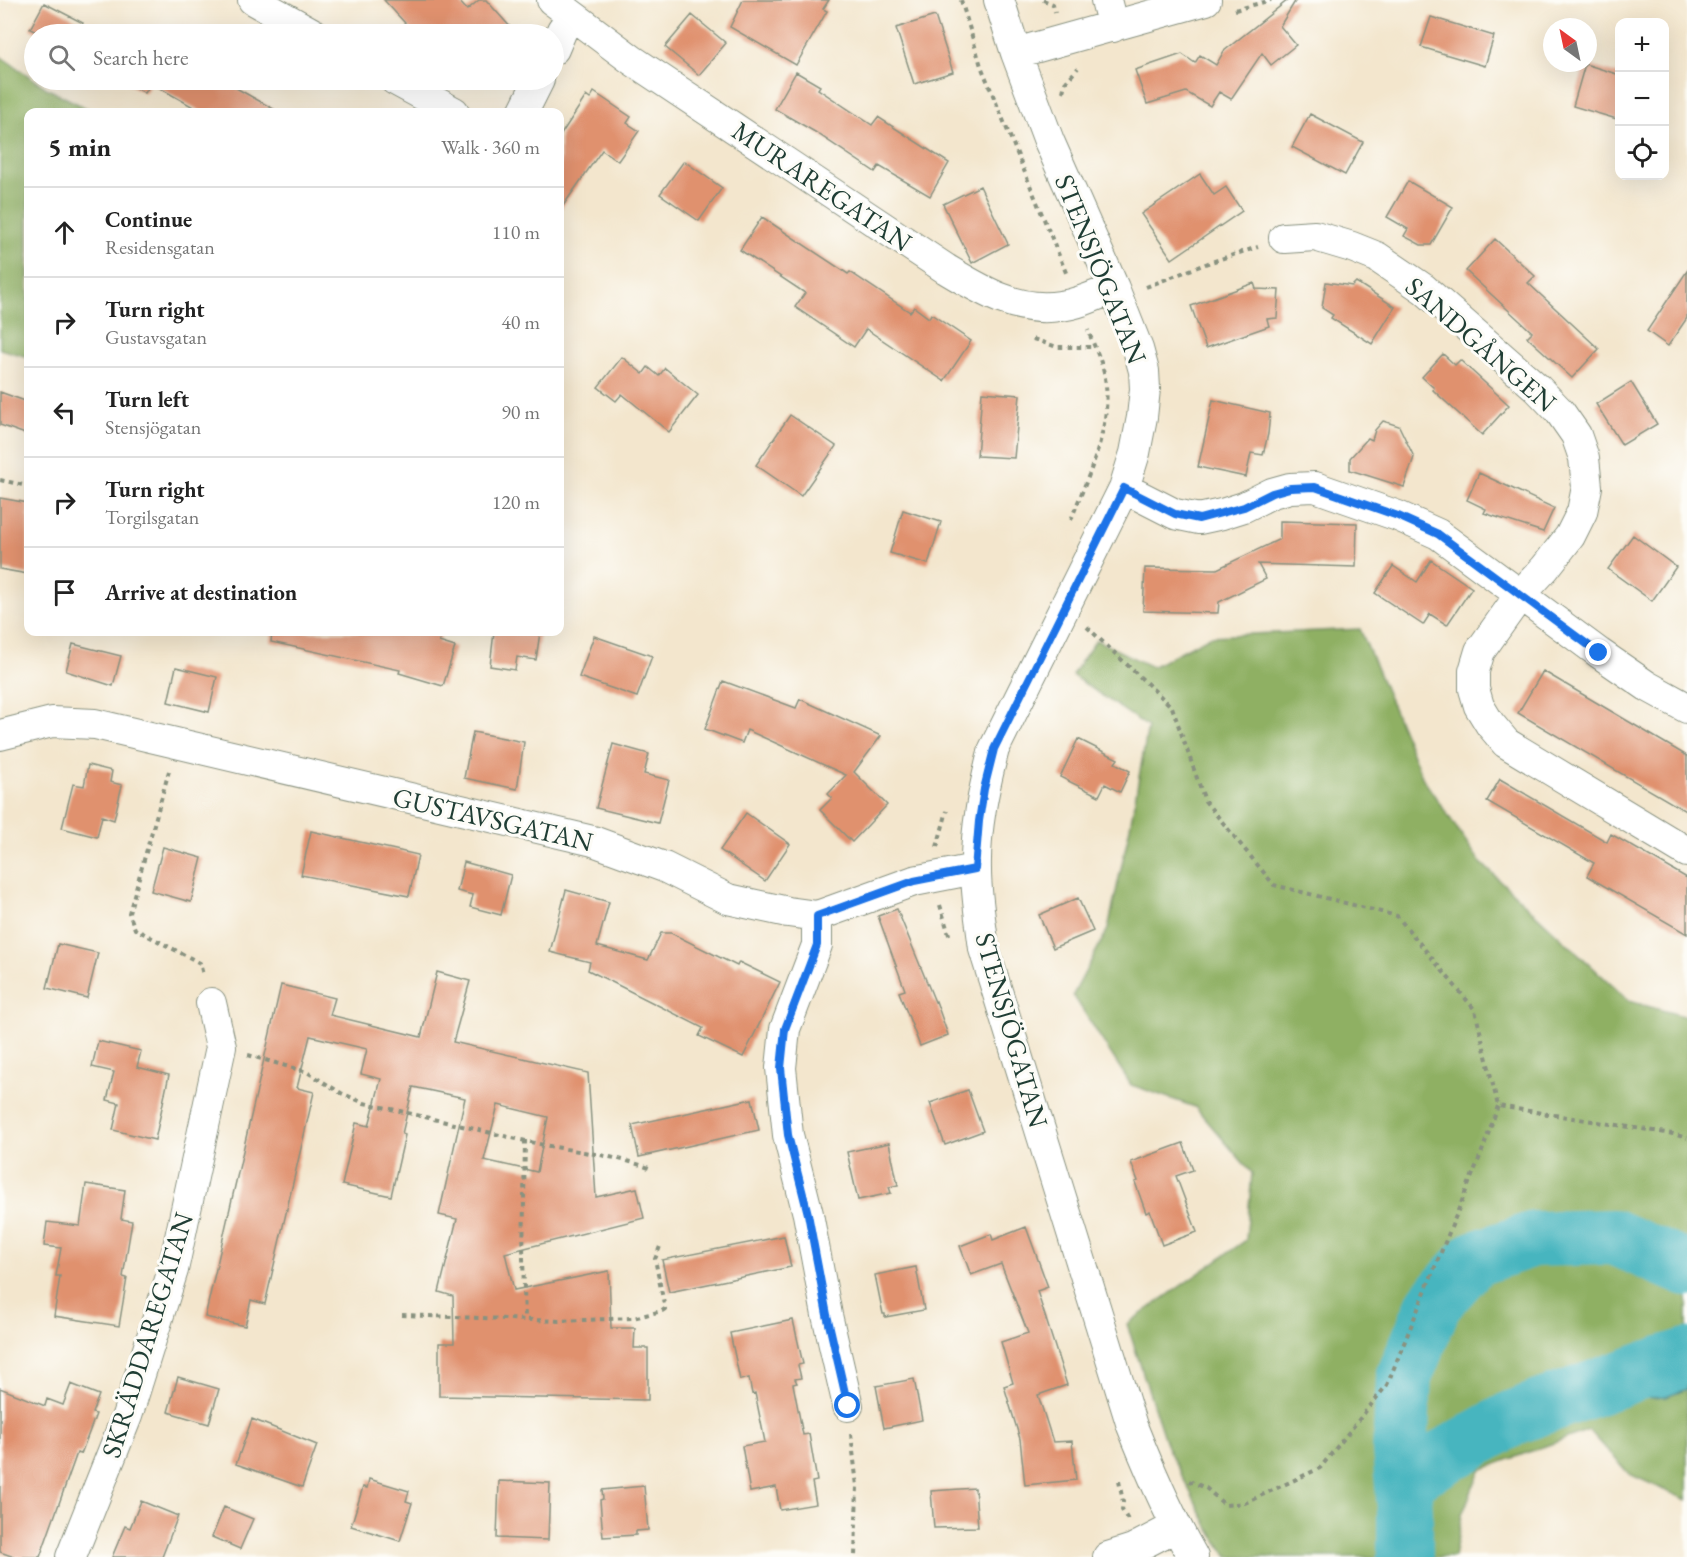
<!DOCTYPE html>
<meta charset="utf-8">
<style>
:root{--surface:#fff;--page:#f6f6f6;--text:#222;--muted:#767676;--line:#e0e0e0}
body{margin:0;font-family:"EB Garamond",serif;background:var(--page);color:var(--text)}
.controls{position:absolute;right:18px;top:18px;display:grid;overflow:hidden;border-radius:12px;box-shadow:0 6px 24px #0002}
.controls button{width:54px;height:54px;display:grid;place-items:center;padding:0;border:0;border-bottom:2px solid var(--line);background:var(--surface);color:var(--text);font:30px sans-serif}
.compass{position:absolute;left:1543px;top:18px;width:54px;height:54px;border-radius:50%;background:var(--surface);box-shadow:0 6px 24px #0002;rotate:327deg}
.stop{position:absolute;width:18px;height:18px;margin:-14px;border:4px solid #1a73e8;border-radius:50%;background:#fff}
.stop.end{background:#1a73e8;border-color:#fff;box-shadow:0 2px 6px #0008}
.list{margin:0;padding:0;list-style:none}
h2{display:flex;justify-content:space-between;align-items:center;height:78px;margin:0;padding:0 24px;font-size:26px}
h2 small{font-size:20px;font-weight:400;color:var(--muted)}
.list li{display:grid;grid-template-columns:39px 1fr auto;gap:18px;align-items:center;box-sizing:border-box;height:90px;padding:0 24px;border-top:2px solid var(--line)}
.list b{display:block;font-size:22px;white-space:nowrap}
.list p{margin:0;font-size:20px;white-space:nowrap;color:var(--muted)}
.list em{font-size:20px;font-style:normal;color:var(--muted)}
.icon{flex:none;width:33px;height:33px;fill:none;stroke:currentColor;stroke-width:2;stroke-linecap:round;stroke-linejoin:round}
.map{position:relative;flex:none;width:1687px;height:1557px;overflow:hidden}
.search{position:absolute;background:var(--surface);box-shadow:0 6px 24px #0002;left:24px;top:24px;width:540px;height:66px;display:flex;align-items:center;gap:15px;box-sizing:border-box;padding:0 21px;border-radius:33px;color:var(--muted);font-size:22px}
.panel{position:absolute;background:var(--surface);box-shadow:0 6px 24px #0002;left:24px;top:108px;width:540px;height:528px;border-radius:12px}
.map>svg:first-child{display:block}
.forest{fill:#8fb063;stroke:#57764c;stroke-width:1.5}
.water{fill:#46b5bf;stroke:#32797a;stroke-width:1.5}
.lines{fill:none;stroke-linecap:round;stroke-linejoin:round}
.river{stroke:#46b5bf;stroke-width:56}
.building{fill:#e0916e;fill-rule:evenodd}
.minor-casing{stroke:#899280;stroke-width:32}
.path{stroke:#899280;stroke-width:4;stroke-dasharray:4.5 4.5;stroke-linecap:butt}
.minor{stroke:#fff;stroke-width:30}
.route{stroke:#1a73e8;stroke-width:8}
.labels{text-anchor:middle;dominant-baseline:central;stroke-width:6;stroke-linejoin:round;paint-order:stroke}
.street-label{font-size:27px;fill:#1f3d34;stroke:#fdfcf7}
</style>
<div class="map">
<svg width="1687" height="1557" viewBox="0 0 1687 1557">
<rect width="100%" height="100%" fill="#fdfcf7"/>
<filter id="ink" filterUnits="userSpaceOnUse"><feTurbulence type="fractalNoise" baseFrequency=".0167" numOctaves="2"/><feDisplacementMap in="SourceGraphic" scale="12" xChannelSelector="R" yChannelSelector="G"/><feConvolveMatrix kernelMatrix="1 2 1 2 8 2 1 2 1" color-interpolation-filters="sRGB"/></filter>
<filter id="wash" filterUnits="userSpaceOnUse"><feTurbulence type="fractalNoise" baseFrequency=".008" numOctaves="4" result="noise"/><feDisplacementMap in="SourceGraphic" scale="24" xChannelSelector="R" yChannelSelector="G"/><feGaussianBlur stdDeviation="1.35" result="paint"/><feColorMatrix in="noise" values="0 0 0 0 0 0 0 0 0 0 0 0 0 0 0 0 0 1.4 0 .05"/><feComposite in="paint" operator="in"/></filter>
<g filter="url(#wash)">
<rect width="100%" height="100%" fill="#f3e6cd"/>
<path class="forest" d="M0 56 48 89 94 112H28V357L0 349Z
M1360 629 1423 779 1480 862 1629 1001 1687 1017V1332L1632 1347 1593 1373 1597 1401 1666 1397 1687 1389V1500L1629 1474 1589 1430 1480 1470 1462 1515 1454 1557H1228L1210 1530 1167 1447 1127 1324 1246 1240 1252 1173 1195 1107 1131 1085 1073 995 1108 929 1130 827 1148 727 1072 675 1096 640 1152 667 1210 636Z"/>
<path class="water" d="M1687 1332V1389L1666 1397 1597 1401 1593 1373 1632 1347Z"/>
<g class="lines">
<path class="river" d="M1403 1480 1515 1417 1661 1364 1687 1356
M1405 1557V1510L1400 1451 1404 1377 1434 1304 1474 1259 1534 1239 1613 1237 1687 1269"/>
</g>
<g id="blocks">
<path class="building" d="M384 0H458L467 10 479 0H486L512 29 505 34H415Z
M743 0H829L823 9 827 11 796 65 730 27Z
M1288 0H1296L1280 26 1296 45 1271 65 1262 53 1231 99 1219 92 1210 106 1186 92 1147 104 1135 70 1182 54 1195 63 1200 55 1216 65 1224 51Z
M44 3 83 23 77 34H41L30 29Z
M692 15 726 43 699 75 665 47Z
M935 16 953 72 914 84 896 28Z
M1431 17 1494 36 1485 66 1421 47Z
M1585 64 1620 75V120L1573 106Z
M796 72 820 86 818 89 872 125 878 117 949 163 930 196 879 166 875 172 815 132 775 109Z
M121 80H222L279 112H202L151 83 145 93Z
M594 92 631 117 627 123 639 131 618 161 602 150 560 210V136L586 96 590 99Z
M1310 114 1363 142 1345 175 1292 147Z
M684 161 722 188 699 221 660 194Z
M1200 174 1214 195 1226 187 1242 211 1172 259 1141 214Z
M1408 181 1453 207 1431 245H1421L1404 236 1408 229 1387 217Z
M980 186 1008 244 972 263 943 204Z
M762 217 848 274 850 272 910 312 914 307 929 318 931 314 971 341 944 381 866 329 854 347 795 307 805 293 740 250Z
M1495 239 1535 276 1528 283 1599 349 1572 378 1527 337 1532 332 1466 271Z
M1687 271V318L1668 346 1647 331Z
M1326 282 1352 286 1356 282 1395 307 1372 344 1331 318 1333 315 1322 308Z
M1254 283 1256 289 1279 290 1277 318 1267 319 1269 326 1206 348 1191 306Z
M1443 354 1455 365 1460 360 1509 405 1482 435 1433 390 1434 388 1422 377Z
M622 357 643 374 648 367 659 376 665 368 698 395 669 432 622 394 616 401 598 387Z
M1631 382 1657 424 1622 445 1596 404Z
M0 392 28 402V435L0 425Z
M982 392 1020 395 1014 458 977 456Z
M1213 400 1270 413 1268 434 1263 455 1251 453 1246 477 1198 467Z
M790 415 836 446 801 496 756 465Z
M1383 421 1399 426 1414 457 1404 487 1350 470V458L1368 438 1372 440 1375 430Z
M1479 473 1554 508 1543 532 1484 513 1486 509 1467 500Z
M0 498 28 503V574L0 569Z
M903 510 941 522 928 564 890 553Z
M1280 521 1357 523 1356 567 1258 564 1266 579 1219 602 1218 613 1143 611 1145 568 1217 569 1280 539Z
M1633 535 1676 567 1652 601 1608 569Z
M1431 560 1472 588 1447 625 1430 614 1423 625 1375 593 1393 566 1417 582Z
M272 632H428L441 636 439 642 455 647 443 686 399 673 400 670 271 642Z
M494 632H540L536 660 517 657 515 670 490 666Z
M594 636 652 656 637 697 579 677Z
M73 644 121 656 113 686 66 671Z
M176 667 217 677 209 712 168 702Z
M1543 671 1687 756V812L1518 713Z
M723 681 796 708 800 699 881 736 854 772 887 805 852 842 820 810 832 798 828 794 846 775 747 730 742 743 705 729Z
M473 732 524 742 517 789 464 778Z
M1078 739 1118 759 1115 763 1130 771 1120 792 1105 784 1099 796 1060 777Z
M613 744 649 754 644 774 669 780 658 823 596 808Z
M88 765 112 771 110 782 122 785 114 820 102 816 97 837 62 828 73 784 84 786Z
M1500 779 1607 842 1611 834 1687 878V934L1587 876 1594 863 1487 801Z
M746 813 790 844 765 881 720 850Z
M311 831 418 855 409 896 301 875Z
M163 847 202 858 191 902 151 891Z
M464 862 511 875 501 915 470 907 473 895 457 891Z
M566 890 609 902 597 946 648 960 661 933H671L737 966 739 962 780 982 743 1057 699 1036 703 1028 588 970 590 962 550 952Z
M1078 898 1093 931 1053 948 1039 915Z
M897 909 935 1002 936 1001 948 1035 920 1046 899 992 905 990 878 916Z
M58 944 98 953 87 998 47 988Z
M437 972 470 981 453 1042 588 1073 596 1197 637 1188 644 1218 505 1253 514 1290 609 1271 611 1328H635L634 1348H648V1400L439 1396V1343H454L453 1296 439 1292 457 1219 439 1215 465 1098 413 1087 402 1134 405 1135 391 1196 342 1185 356 1123 369 1126 381 1079 361 1074 367 1049 310 1036 297 1088 314 1092 265 1304 251 1300 245 1326 205 1317 281 985 335 998 330 1015 421 1037ZM498 1105 548 1117 537 1172 484 1160Z
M98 1041 141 1051 137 1067 169 1075 155 1140 113 1130 119 1103 107 1100 114 1072 92 1067Z
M968 1090 983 1131 945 1145 930 1103Z
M752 1099 759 1130 639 1157 632 1125Z
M889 1143 898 1185 889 1187 891 1193 858 1200 847 1152Z
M1183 1143 1193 1170 1176 1176 1197 1232 1162 1245 1150 1211 1146 1213 1135 1182 1138 1181 1131 1162Z
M86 1184 125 1190 121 1219 132 1221 123 1277 127 1278 119 1326 54 1316 60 1276H56L61 1248 44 1246 47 1222 80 1226Z
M1026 1227 1048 1287 1037 1291 1067 1385 1038 1395 1053 1442 1072 1441 1076 1480 1025 1485 1020 1439 1004 1386 1013 1383 1001 1342 1028 1333 1001 1264 971 1275 960 1246 991 1234 993 1240Z
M784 1236 791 1267 669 1292 662 1260Z
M916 1267 924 1310 885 1317V1314H883L875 1275Z
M793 1320 803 1364 798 1365 801 1378 795 1379 797 1383 793 1384 803 1435 809 1434 817 1481 812 1482 816 1504 780 1510 776 1487 750 1492 742 1446 765 1442 755 1393 752 1394 749 1378 740 1380 730 1333Z
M178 1377 219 1389 209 1424 168 1412Z
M914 1379 922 1420 884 1428 876 1386Z
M71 1384 99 1395 92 1413 96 1414 81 1454 77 1453 40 1557H14L0 1552V1388L45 1406 47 1399 63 1405Z
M252 1419 317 1445 302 1487 236 1464Z
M369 1479 409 1491 406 1501 412 1503 400 1541 351 1526 363 1487 367 1488Z
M499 1481 550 1483 548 1540 497 1538Z
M644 1486 648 1530 636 1531V1535L603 1537 600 1500 603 1499 602 1490Z
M975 1488 978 1527 934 1528 931 1491Z
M141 1501 178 1516 162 1557H112L125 1526 130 1528Z
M224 1507 253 1519 240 1549 212 1537Z"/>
</g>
</g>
<g filter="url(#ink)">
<use href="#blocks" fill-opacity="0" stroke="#899280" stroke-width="1.5"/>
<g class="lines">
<defs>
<path id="minor" d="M253 0 314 34
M552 0 632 60 946 269C981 290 1018 313 1060 306 1079 304 1097 295 1114 288
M999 0 1016 53 1049 141 1114 288 1138 349 1144 371 1145 389 1142 417 1135 453 1124 488 994 749C984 788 975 829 976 870 976 896 981 923 984 949L1132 1426C1150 1471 1169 1515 1193 1557
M1106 0 1113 27
M554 49 562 30 573 16
M1016 53 1206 0
M395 80 454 112
M523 112 539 80
M1284 238 1315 236 1352 247 1377 257 1424 289 1537 388 1560 412 1576 435 1584 458 1587 487 1582 512 1570 536 1545 568 1520 595 1480 651 1474 671V689L1479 706 1490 724 1506 743 1687 852
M1124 488 1175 514 1199 519 1222 514 1244 507 1272 493 1290 488 1315 487 1398 516 1438 534 1599 653 1647 686 1687 708
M0 735 52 722 95 724 593 841 664 867 728 899 788 912 817 916 914 881 975 869
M817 916V945L785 1029 781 1068 788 1135 808 1214 827 1315 848 1406
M71 1557 127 1416 173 1270 221 1047 211 1003
M1108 1557 1133 1549 1175 1527"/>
</defs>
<use href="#minor" class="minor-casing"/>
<path class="path" d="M961 0 981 66 1067 275
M1043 0 1053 4 1055 12
M1235 10 1271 0
M1063 92 1065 83 1078 68
M1146 287 1208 263 1258 247
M1033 339 1057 347H1094
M0 480 28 486
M1071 520C1088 475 1115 423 1104 373 1101 359 1093 344 1088 330
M1087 627 1172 707 1205 801 1274 885 1397 916 1475 1010 1498 1106 1673 1134 1687 1138
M169 771 129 913 135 929 200 963 203 975
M937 847 947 811
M940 905 950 938
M248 1055 307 1072 341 1093 364 1103C424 1116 484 1132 544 1145 580 1152 618 1156 652 1169
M525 1140 523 1258 525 1319
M402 1315 559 1321 633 1318 662 1311 665 1309 655 1259 661 1244
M851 1434 857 1486 855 1557
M1119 1481 1123 1502 1122 1510 1128 1520
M1189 1481 1206 1488 1225 1505 1245 1503 1320 1468 1387 1385 1481 1154 1498 1106"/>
<use href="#minor" class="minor"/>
</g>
</g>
<g class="lines" filter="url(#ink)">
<path class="route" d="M848 1406 827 1315 808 1214 788 1135 781 1068 785 1029 817 945V916L914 881 975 869 979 821 984 789 994 749 1124 488 1175 514 1199 519 1244 507 1272 493 1290 488 1315 487 1398 516 1438 534 1599 653"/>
</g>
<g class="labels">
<g class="street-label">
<text transform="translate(822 186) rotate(34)">MURAREGATAN</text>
<text transform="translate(1101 269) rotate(68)">STENSJÖGATAN</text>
<text transform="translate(1481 344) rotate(41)">SANDGÅNGEN</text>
<text transform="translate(493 819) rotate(13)">GUSTAVSGATAN</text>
<text transform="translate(1012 1030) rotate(74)">STENSJÖGATAN</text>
<text transform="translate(147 1335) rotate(-73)">SKRÄDDAREGATAN</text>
</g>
</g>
</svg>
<div class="controls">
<button>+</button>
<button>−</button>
<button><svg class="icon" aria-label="locate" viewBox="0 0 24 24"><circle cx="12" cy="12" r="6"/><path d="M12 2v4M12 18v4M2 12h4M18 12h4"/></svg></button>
</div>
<svg class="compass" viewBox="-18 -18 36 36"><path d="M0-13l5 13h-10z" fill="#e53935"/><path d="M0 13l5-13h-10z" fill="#767676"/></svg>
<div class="stop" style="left:848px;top:1406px"></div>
<div class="stop end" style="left:1599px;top:653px"></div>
<div class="search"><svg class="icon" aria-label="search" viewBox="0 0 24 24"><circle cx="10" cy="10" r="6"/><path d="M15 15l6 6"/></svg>Search here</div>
<section class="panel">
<h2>5 min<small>Walk · 360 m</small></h2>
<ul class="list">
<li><svg class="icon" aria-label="ahead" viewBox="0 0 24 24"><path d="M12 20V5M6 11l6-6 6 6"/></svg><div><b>Continue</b><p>Residensgatan</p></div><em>110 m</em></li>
<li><svg class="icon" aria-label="right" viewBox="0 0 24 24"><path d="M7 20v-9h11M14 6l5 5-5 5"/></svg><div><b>Turn right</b><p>Gustavsgatan</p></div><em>40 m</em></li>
<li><svg class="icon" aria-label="left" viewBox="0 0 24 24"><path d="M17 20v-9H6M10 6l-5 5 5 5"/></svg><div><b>Turn left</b><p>Stensjögatan</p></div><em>90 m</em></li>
<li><svg class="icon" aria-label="right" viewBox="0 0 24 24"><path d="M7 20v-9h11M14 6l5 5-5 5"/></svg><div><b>Turn right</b><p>Torgilsgatan</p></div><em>120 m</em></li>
<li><svg class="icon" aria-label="arrive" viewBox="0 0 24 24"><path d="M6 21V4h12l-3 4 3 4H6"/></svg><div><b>Arrive at destination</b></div></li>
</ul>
</section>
</div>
